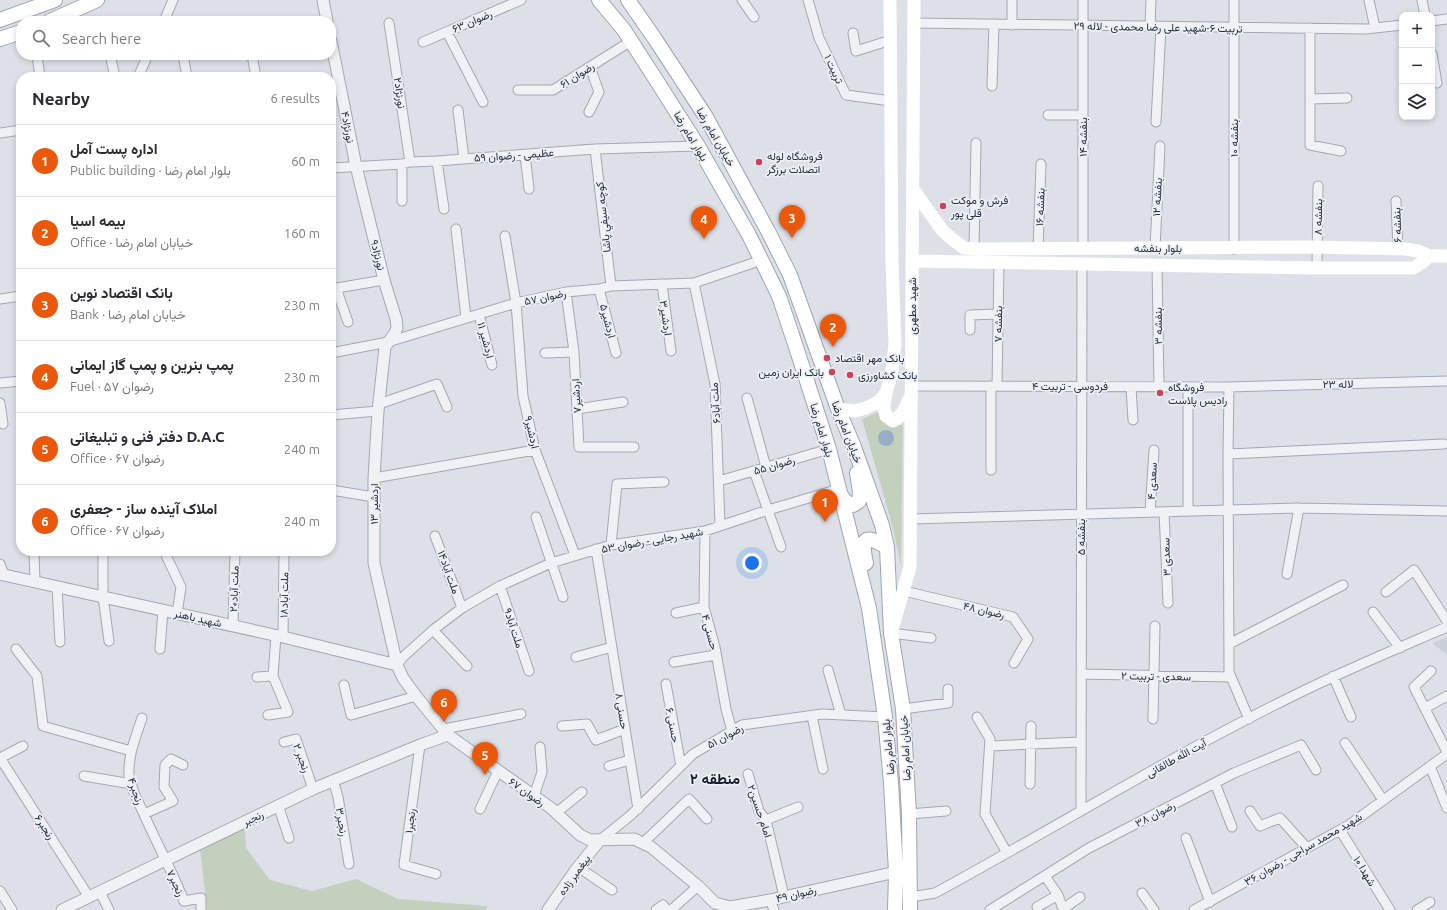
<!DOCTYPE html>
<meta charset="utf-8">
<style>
:root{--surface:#fff;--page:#f7f7f7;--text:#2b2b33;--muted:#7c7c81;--line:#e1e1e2;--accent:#ea580c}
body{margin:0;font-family:Ubuntu,Vazirmatn,sans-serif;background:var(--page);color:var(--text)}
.controls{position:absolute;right:12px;top:12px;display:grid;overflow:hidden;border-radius:8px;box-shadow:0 2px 6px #0003}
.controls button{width:36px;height:36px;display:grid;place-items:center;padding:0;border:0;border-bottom:1px solid var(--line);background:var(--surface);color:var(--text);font:20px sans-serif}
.you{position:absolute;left:752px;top:563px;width:14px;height:14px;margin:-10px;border:3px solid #fff;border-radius:50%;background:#1a73e8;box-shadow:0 0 0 6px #1a73e833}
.badge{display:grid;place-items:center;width:26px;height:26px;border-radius:50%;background:var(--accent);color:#fff;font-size:13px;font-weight:700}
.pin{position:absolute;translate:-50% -33px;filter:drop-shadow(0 1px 2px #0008)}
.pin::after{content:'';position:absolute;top:21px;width:14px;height:12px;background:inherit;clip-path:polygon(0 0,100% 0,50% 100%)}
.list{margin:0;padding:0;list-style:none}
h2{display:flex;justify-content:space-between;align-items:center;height:52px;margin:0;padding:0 16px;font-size:17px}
h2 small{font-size:13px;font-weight:400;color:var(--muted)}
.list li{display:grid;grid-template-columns:26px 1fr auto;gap:12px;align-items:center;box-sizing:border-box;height:72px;padding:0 16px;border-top:1px solid var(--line)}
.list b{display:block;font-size:15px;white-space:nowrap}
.list p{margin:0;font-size:13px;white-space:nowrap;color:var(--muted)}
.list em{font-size:13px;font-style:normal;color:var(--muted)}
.icon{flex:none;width:22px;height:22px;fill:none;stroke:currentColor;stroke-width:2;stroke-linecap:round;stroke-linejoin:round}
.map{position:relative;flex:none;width:1447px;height:910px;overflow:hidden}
.search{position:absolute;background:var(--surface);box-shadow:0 2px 6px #0003;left:16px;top:16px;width:320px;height:44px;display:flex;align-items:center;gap:10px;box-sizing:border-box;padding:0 14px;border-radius:16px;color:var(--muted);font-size:15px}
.panel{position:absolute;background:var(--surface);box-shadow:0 2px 6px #0003;left:16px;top:72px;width:320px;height:484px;border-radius:16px}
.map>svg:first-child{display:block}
.built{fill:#cbd0d8}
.green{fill:#c3d0be}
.water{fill:#98aec6}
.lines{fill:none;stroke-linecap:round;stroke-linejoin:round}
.minor-casing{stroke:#a3a8b1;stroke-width:11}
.tertiary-casing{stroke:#a3a8b1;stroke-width:13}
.primary-casing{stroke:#9ca5b2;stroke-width:16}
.minor{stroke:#eff1f5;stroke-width:9}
.tertiary{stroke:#eff1f5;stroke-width:11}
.secondary{stroke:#fff;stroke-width:13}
.primary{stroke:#fff;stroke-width:14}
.poi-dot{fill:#cb4357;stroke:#ecf0f4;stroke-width:1.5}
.labels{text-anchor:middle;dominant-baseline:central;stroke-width:3.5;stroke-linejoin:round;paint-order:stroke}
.street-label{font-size:11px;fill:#272f3d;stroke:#ecf0f4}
.poi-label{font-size:11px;fill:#272f3d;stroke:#ecf0f4;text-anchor:start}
.district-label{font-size:15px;font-weight:bold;fill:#19202d;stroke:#ecf0f4}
</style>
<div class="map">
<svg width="1447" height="910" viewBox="0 0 1447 910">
<rect width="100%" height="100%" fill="#dde1e7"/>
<path class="built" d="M1447 637V655L1432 643Z"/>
<path class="green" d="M881 411 892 425H903L901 565 893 528 862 419Z
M244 819 246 848 270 880 312 891 356 879 398 899 487 906V910H207L199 840Z"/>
<path class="water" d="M878 438a8 8 0 1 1 16 0a8 8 0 1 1-16 0Z"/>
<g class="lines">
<defs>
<path id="minor" d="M742 0 754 17
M808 0 819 38 846 95 891 101
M1234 0V249
M1369 0 1375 28
M1422 0 1425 15
M164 21 173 0
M1432 21 1447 19
M389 23 410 162
M914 23 1366 29 1402 25
M1012 25V0
M1150 27 1151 0
M1310 28V145L1341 151
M447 32 483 102
M853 33 856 51 891 40
M423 42 521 0
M1432 54 1437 83
M37 55 40 77
M110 55 115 77
M183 55 187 77
M252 55 256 77
M138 77 148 55
M992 86 994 24
M518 90H553L631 41
M1310 99 1347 98
M458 110 464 159
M589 112 599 92 590 67
M1048 115H1083
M1156 122 1161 27
M0 133 21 130
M595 149 611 286
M525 155 529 189
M437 161 444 209
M331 168 402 164 410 162 437 161 595 149 698 146
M402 201V164
M1396 201 1398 249
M456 229 466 318
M505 236 516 303 523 396 535 450 575 555
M1155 248 1160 146
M974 249 976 143
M1038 249 1041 164
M1083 249V0
M1157 265 1159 387
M1317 268 1318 186
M694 283 715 384 720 526
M662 284 671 351
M336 288 348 322
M331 289 384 280
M599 289 616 353
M566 292 574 352 579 447H634
M0 299 21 296
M479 315 492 365
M970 330V315L998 314
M331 353 388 342 516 303 566 292 599 289 611 286 694 283 762 260
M545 353 574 352
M0 383 21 381
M911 386 1229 387 1447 381
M997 386 999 262
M1131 387 1133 420
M1188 387V511
M1229 387 1228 454 1229 672 1249 719
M747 398 766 467
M0 403 3 424
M379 404 437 384 447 407
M577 409 623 402
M331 415 378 411
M1228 454 1444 444
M991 470V386
M754 471 781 547
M374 478 535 450
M719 481 829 449
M331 490 374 497
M1150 512 1154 450
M1164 512 1168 603
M536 517 563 597
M910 519 1299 508 1447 511
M705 531 704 607 715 647 726 709 732 731
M435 536 462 608
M611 545 617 484 664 482
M596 549 638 809
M34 551 35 582
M103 551V597L109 641
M164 551 181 587 177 614
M0 564 4 575
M1287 574 1299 508
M500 586 529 671
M57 587 60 642
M904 591 1013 617 1028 639 1014 663
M1386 592 1414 570 1447 621
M1373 612 1400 648
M676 613 704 607
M233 626 235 551
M433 630 467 666
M891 633 931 638
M283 637 284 554
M1229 644 1343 585
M16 649 37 676 43 726 131 751
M160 649 163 610
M576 657 612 647
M674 662 716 655
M397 665 403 657 433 630 462 608 500 586 551 563 611 545 705 531 768 510 839 489
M828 670 841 715
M1431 671 1414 687 1447 752
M1081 674 1231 677
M1333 676 1351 717
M257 677 273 676
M666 684 681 766
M344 685 351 715 416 696
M1425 708 1447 696
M903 709 948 703V689
M268 715 288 712 273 676 276 636
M812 716 823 769
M977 717 990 739 985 814 1007 853
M142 718C136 736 128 755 129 775 130 786 138 802 143 812 156 842 172 871 184 901L201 898V910
M1153 719 1155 626
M562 726 587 724 596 740 625 729
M444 729 521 714
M284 742 296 739 313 789
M1345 743 1383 800
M420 745 404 865 436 874
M990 746 1081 742
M0 758 89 897
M0 758 23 746
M609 766 630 760
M1430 766 1447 808
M748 774 759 811 766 820 784 896
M84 776 132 784
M333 780 338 797 349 864
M1215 783 1232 827
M1030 784 1031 726
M534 796 542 772 540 747
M278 805 289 838
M480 809 498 771
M1081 811 1082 264
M1250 811 1260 826 1280 818 1307 848
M556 813 582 792
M144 814 173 801 164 787 165 765 171 759 183 765
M909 814 946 811
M766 820 798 807
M1340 830 1390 910
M1186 838 1210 902
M600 840 631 815 693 754 742 725 822 714 885 717
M643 843 689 799 707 819
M578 867 612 890
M1045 876 1058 895
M0 891 12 910
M100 892 109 910
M1142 893 1154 910
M911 897 935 893C1055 828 1172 755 1295 695 1345 670 1396 649 1447 627
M770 900 774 910
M1037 907 1058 895 1063 909 1080 897
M656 910 663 905 667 910
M671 910 698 886
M990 910 1089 848 1234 773 1301 745 1316 770
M1194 910 1349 825 1447 754
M1417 910 1430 902"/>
<path id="tertiary" d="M323 0 327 21
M331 41 356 166 384 280 396 319 397 328 395 333 385 347 378 411 374 478V563L397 665 403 678 416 696 448 735 551 808 580 835 590 840 634 839 651 847 698 886 715 903 730 907 770 900 896 872
M0 574 283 637 397 665
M62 910 313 789 420 745 448 735
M548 910 578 867 600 840"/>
<path id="primary" d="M599 0 624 30 660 86 698 146 749 235 779 296 796 347 829 449 869 608 885 717 891 783 896 872 895 910
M628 0 655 39 706 117 769 233 790 275 838 409 854 447 882 525 887 547 891 633 903 709 909 814 910 910
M0 20 55 0
M50 21 97 0
M0 39 21 32
M841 495 844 500 850 505H853L859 501 860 492 857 473
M866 563C861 539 863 533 887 547"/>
</defs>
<use href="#minor" class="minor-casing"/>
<use href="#tertiary" class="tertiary-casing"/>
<use href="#primary" class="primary-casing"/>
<use href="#minor" class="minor"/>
<use href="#tertiary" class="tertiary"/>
<path class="secondary" d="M913 189 942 230 952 239 964 248 979 249 1311 247 1406 249 1418 251 1429 256H1447
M912 261 1317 268H1413L1423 262 1429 256
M886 393 884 408 886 416 893 421C903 415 905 409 909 399
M838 409 855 411 866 408 878 402 886 393 891 376 895 345 892 263 890 0
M892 630 910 567 914 0"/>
<use href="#primary" class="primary"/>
</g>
<g class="poi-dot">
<circle cx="759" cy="162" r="4"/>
<circle cx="943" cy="206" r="4"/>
<circle cx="827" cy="358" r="4"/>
<circle cx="832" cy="372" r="4"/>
<circle cx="850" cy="375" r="4"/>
<circle cx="1160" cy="393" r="4"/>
</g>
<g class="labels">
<g class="street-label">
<text transform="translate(472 21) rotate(-23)">رضوان ۶۳</text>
<text transform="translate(1158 27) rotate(1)">تربیت ۶-شهید علی رضا محمدی - لاله ۲۹</text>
<text transform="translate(834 69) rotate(65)">تربیت ۱</text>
<text transform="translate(577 75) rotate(-32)">رضوان ۶۱</text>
<text transform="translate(400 93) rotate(82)">نورنژاد۲</text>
<text transform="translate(348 127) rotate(79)">نورنژاد۴</text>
<text transform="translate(691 136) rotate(59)">بلوار امام رضا</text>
<text transform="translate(716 137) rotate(60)">خیابان امام رضا</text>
<text transform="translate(1083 137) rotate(-90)">بنفشه ۱۴</text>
<text transform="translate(1234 138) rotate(-90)">بنفشه ۱۰</text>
<text transform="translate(514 155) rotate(-4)">عظیمی - رضوان ۵۹</text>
<text transform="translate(1157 197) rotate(-87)">بنفشه ۱۲</text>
<text transform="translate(1040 207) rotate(-88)">بنفشه ۱۶</text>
<text transform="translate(603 217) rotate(-96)">كوچه سيفي پاشا</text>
<text transform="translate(1318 217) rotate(-89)">بنفشه ۸</text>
<text transform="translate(1397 225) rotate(-92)">بنفشه ۶</text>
<text x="1158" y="248">بلوار بنفشه</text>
<text transform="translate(378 255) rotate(76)">نورنژاد۹</text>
<text transform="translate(545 297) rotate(-12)">رضوان ۵۷</text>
<text transform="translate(912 306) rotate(-90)">شهید مطهری</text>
<text transform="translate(666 318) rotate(82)">اردشیر۳</text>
<text transform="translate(608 321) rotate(75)">اردشیر۵</text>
<text transform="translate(998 324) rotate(-89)">بنفشه ۷</text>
<text transform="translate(1158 326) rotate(-91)">بنفشه ۳</text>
<text transform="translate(486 340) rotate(75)">اردشیر ۱۱</text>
<text transform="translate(1338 384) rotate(-1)">لاله ۲۳</text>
<text x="1070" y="386">فردوسی - تربیت ۴</text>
<text transform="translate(576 396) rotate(-93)">اردشیر۷</text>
<text transform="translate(715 403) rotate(-94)">ملت آباد۶</text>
<text transform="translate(822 430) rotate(73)">بلوار امام رضا</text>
<text transform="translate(532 432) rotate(77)">اردشیر۹</text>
<text transform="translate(847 432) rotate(69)">خیابان امام رضا</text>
<text transform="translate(774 465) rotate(-16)">رضوان ۵۵</text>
<text transform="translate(1152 481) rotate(-87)">سعدی ۴</text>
<text transform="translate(374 504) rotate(-90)">اردشیر ۱۳</text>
<text transform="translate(1081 537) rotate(-90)">بنفشه ۵</text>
<text transform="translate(652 540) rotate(-10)">شهید رجایی - رضوان ۵۳</text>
<text transform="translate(1166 557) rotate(-92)">سعدی ۳</text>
<text transform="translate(449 572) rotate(70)">ملت آباد۱۴</text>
<text transform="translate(234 589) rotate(-88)">ملت آباد۲۰</text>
<text transform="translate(284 595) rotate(-89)">ملت آباد۱۸</text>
<text transform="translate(984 610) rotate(13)">رضوان ۴۸</text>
<text transform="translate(198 618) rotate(13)">شهید باهنر</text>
<text transform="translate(514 628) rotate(72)">ملت آباد۹</text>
<text transform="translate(710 632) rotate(75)">حسنی ۴</text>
<text transform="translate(1156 676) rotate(1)">سعدی - تربیت ۲</text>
<text transform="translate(622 711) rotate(81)">حسنی ۸</text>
<text transform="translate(673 725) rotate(79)">حسنی ۶</text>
<text transform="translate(725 736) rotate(-28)">رضوان ۵۱</text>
<text transform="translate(888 747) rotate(-95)">بلوار امام رضا</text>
<text transform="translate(905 748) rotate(-93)">خیابان امام رضا</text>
<text transform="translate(302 758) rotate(70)">رنجبر ۲</text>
<text transform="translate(1176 758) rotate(-29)">آیت الله طالقانی</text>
<text transform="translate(136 791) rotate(72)">رنجبر۴</text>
<text transform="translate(527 792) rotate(35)">رضوان ۶۷</text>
<text transform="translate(760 811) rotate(71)">امام حسین۲</text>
<text transform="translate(1155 814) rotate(-27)">رضوان ۳۸</text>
<text transform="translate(253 818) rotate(-26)">رنجبر</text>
<text transform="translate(410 821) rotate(-83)">رنجبر۱</text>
<text transform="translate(342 822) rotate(81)">رنجبر۳</text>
<text transform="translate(45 827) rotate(57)">رنجبر۶</text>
<text transform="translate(1303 849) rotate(-30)">شهید محمد سراجی - رضوان ۳۶</text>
<text transform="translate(1365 871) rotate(59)">شهدا ۱۰</text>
<text transform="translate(574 875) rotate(-54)">پیغمبر زاده</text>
<text transform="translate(176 883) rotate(66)">رنجبر۷</text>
<text transform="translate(796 894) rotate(-13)">رضوان ۴۹</text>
</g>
<g class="poi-label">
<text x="767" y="156">فروشگاه لوله<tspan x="767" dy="13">اتصلات برزگر</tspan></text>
<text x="951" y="200">فرش و موکت<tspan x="951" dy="13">قلی پور</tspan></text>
<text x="835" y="358">بانک مهر اقتصاد</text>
<text x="824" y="372" text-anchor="end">بانک ایران زمین</text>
<text x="858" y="375">بانک کشاورزی</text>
<text x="1168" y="387">فروشگاه<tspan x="1168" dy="13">رادیس پلاست</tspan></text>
</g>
<g class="district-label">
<text x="715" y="778">منطقه ۲</text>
</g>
</g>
</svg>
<div class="controls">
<button>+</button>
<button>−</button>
<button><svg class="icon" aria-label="layers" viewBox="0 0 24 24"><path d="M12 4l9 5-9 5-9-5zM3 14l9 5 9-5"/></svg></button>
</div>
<div class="you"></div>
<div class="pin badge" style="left:825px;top:522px">1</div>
<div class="pin badge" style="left:833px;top:347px">2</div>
<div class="pin badge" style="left:792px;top:238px">3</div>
<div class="pin badge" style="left:704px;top:239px">4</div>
<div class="pin badge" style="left:485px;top:775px">5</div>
<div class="pin badge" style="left:444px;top:722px">6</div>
<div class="search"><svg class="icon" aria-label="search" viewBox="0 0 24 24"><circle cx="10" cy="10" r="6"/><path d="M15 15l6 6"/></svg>Search here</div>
<section class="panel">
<h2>Nearby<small>6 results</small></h2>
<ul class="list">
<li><span class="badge">1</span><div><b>اداره پست آمل</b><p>Public building · بلوار امام رضا</p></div><em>60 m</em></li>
<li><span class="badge">2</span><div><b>بیمه اسیا</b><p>Office · خیابان امام رضا</p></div><em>160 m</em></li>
<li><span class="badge">3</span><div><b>بانک اقتصاد نوین</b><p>Bank · خیابان امام رضا</p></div><em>230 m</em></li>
<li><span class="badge">4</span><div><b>پمپ بنرین و پمپ گاز ایمانی</b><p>Fuel · رضوان ۵۷</p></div><em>230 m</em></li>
<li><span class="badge">5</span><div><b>دفتر فنی و تبلیغاتی D.A.C</b><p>Office · رضوان ۶۷</p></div><em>240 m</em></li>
<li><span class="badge">6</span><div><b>املاک آینده ساز - جعفری</b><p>Office · رضوان ۶۷</p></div><em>240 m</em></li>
</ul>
</section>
</div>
